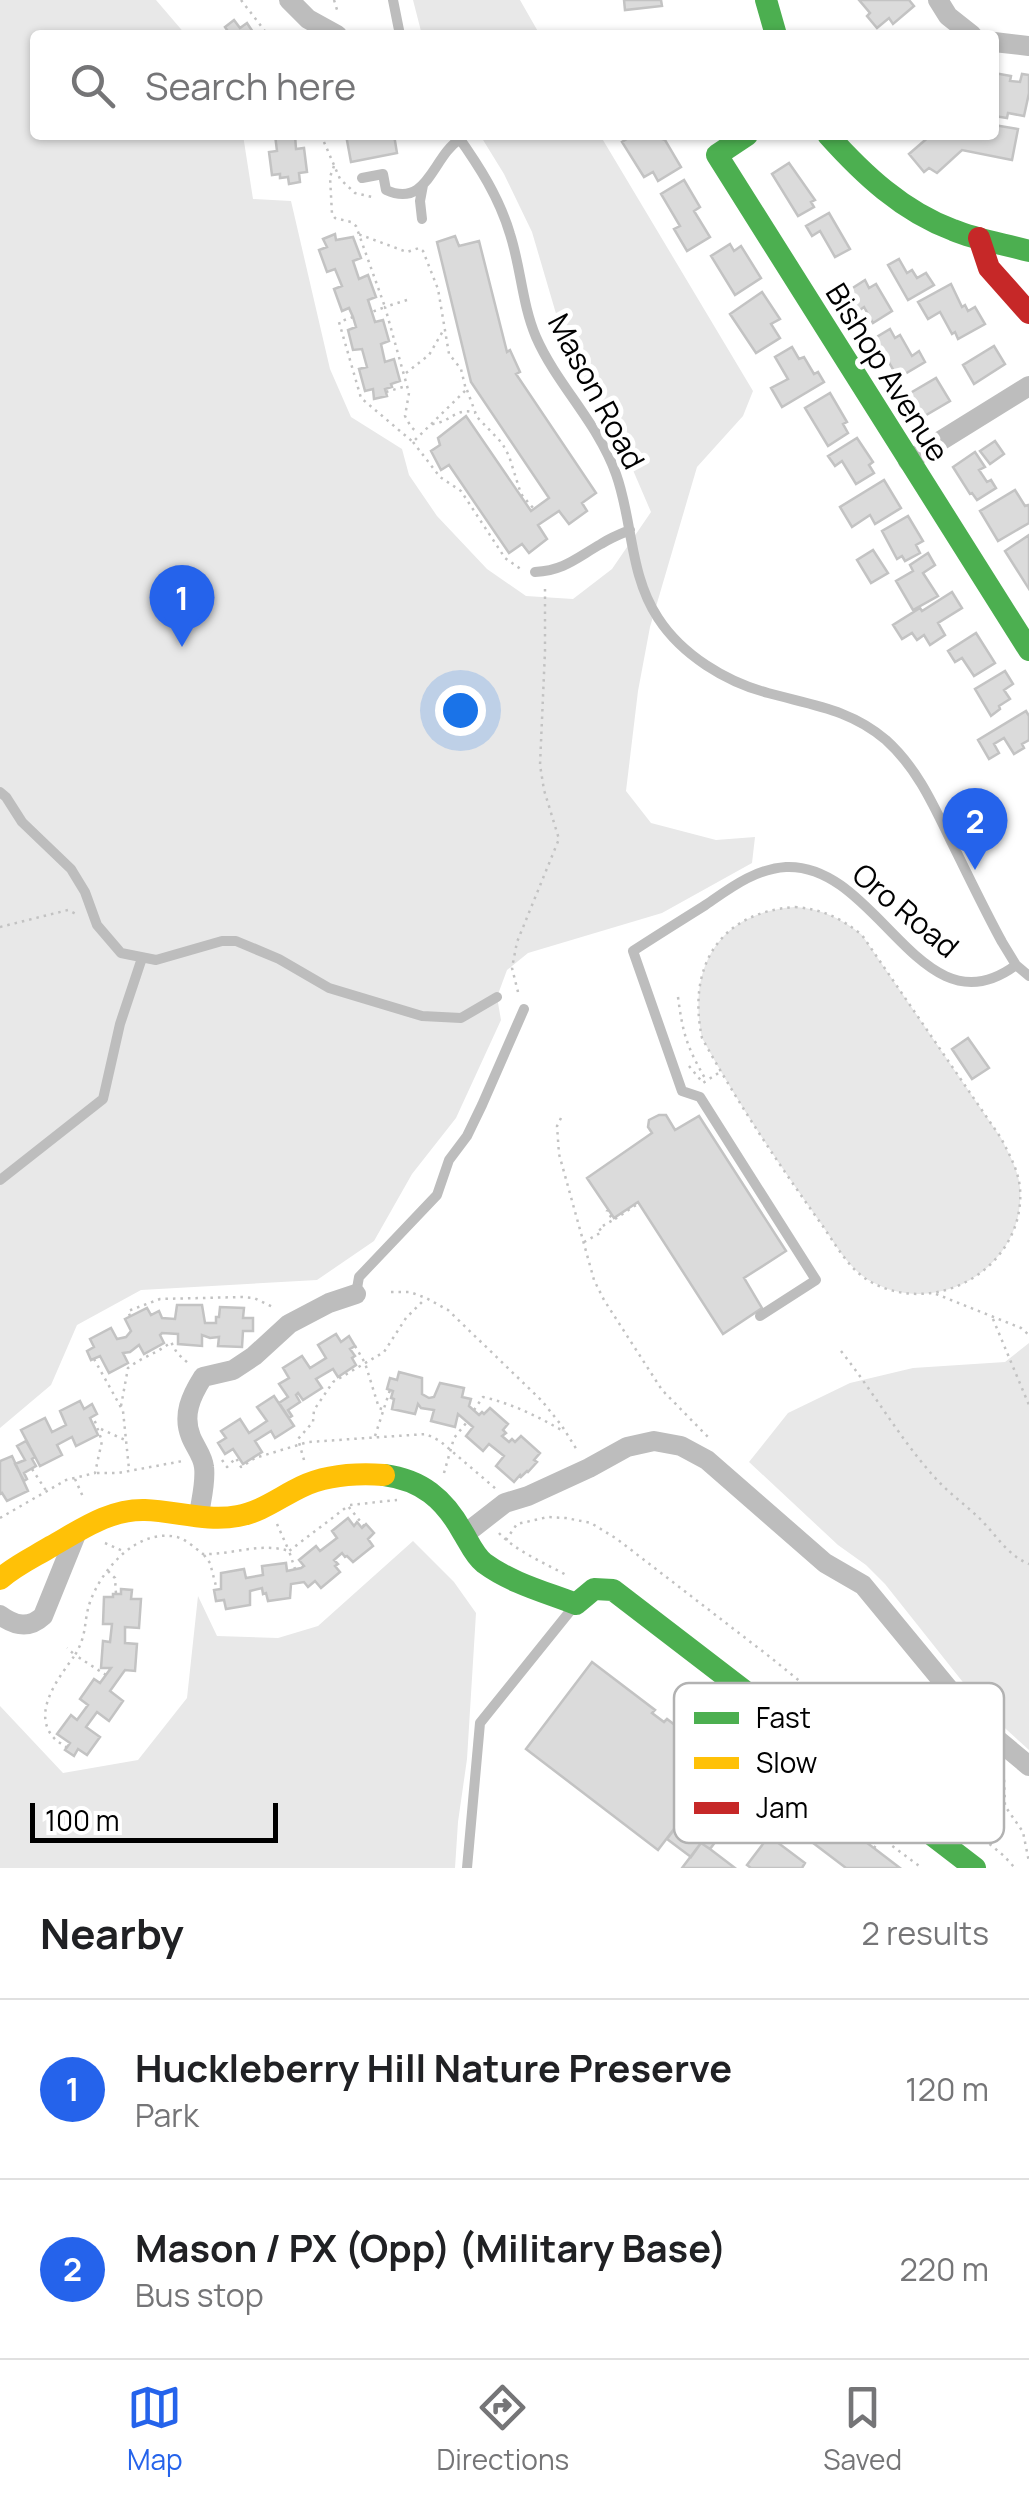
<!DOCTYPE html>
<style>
:root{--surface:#fff;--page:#f2f2f2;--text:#202124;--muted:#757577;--line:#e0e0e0;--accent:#2563eb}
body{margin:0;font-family:Manrope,sans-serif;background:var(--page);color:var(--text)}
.scale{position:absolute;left:30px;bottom:25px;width:248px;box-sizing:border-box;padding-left:10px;border:5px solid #000;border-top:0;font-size:28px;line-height:35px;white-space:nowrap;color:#000;-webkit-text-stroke:8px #fff;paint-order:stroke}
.you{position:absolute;left:460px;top:710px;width:35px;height:35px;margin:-25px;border:8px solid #fff;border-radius:50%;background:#1a73e8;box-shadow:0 0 0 15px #1a73e833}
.badge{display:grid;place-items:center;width:65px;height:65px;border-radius:50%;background:var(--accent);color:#fff;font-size:32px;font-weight:700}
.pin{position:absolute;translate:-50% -82px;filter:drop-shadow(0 2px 5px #0008)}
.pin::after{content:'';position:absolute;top:52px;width:35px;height:30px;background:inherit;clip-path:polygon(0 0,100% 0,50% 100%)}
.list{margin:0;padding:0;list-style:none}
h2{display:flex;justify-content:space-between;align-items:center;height:130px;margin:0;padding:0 40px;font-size:42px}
h2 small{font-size:32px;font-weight:400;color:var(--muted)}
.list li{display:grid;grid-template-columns:65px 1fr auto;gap:30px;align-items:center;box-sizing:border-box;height:180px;padding:0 40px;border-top:2px solid var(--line)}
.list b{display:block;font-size:38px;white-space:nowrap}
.list p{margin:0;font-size:32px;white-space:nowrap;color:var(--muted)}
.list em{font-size:32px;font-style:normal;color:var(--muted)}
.icon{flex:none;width:55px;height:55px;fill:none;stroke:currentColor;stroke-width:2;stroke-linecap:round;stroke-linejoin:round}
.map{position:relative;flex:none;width:1029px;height:1868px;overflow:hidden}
.search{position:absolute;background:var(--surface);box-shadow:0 2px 8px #0004;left:30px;right:30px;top:30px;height:110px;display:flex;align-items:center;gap:25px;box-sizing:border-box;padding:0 35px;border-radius:10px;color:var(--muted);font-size:38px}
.sheet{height:490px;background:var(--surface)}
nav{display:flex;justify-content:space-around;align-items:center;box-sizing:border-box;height:140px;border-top:2px solid var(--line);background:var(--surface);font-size:28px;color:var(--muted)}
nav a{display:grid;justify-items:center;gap:5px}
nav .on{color:var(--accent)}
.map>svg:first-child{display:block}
.green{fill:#e8e8e8}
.building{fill:#dbdbdb;stroke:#c3c3c3;stroke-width:2.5}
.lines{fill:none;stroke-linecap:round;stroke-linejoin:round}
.path{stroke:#c2c2c2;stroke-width:2.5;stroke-dasharray:2.5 5;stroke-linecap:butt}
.lane{stroke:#bdbdbd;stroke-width:10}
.street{stroke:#bdbdbd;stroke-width:20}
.fast{stroke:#4caf50;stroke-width:22}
.slow{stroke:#ffc107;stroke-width:22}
.jam{stroke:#c62828;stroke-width:22}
.labels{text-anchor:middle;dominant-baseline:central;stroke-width:10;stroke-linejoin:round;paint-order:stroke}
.street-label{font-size:30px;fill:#000;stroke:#fff}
.key{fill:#fff;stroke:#b2b2b2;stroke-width:2.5}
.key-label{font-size:28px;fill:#000}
</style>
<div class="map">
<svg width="1029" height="1868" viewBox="0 0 1029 1868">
<rect width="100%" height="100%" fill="#fff"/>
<path class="green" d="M0 0H156L186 35H35V135H243L253 199 291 201 330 369 351 417 402 449 409 475 437 516 487 569 526 596 573 599 612 569 651 512 608 412 567 351 532 232 504 174 480 135H600L753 391 743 416 697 467 650 627 638 691 626 791 651 823 716 840 755 837 752 863 662 913 528 953 507 970 497 997 501 1020 456 1118 412 1174 374 1241 317 1280 141 1290 77 1325 51 1385 0 1428Z
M413 0H520L540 35H422Z
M795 907C822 909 841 918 862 935L1001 1138C1009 1154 1018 1169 1020 1188 1026 1265 940 1319 872 1282 849 1270 836 1245 822 1225 779 1165 737 1102 702 1038 687 967 719 912 795 907Z
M1029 1343V1750L985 1710 885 1584 866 1565 838 1545 749 1462 788 1413 850 1383 913 1368 1005 1362Z
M413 1541 454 1582 476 1613 467 1759 458 1822 455 1868H0V1706L63 1773 138 1760 187 1698 198 1596 217 1636 278 1638 318 1626Z"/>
<path class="building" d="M624 0H661L662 6 625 10Z
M859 0H909L914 6 893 24 889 18 877 28 867 16 870 13Z
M234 20 240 28 247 23 255 35H226L229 33 225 27Z
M994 73 1011 76 1010 81 1020 82 1022 74 1029 75V93L1024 116 1008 113 1007 118 994 116Z
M994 125 1018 129 1012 160 962 150 937 173 929 168 924 172 909 154 931 135H994Z
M275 135H295L296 149 304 148 307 172 299 173 300 182 289 184 288 177 280 178V174L272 175 269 152 277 151Z
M346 135H394L397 153 351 162Z
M633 135H652L665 140 681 167 658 181 653 172 644 177 622 142Z
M789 163 815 200 811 202 814 207 798 216 772 174Z
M684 180 700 207 694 211 710 237 687 251 674 229 680 226 661 194Z
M829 213 850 249 835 257 820 231 812 236 806 226Z
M335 234 336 240 353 237 361 258 353 261 359 279 368 275 376 297 368 300 375 322 383 320 389 341 381 344 385 362 394 359 400 381 391 384 392 387 385 389 387 396 374 399 373 389 365 391 359 369 367 367 362 349 353 350 348 330 356 327 353 317 349 308 342 311 334 289 342 286 335 269 327 272 319 250 327 247 323 239Z
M455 236 459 246 479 241 507 352 510 350 520 372 516 374 596 493 582 503 587 511 569 524 559 511 538 525 547 539 529 553 522 544 509 553 449 465 441 470 431 451 440 445 438 438 466 416 531 511 549 498 471 382 437 242Z
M730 244 734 251 741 246 761 278 735 295 711 256Z
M899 259 907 273 912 270 917 278 926 273 934 285 908 300 888 265Z
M865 280 869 288 876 284 892 311 873 323 864 307 857 312 845 293Z
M951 284 962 307 965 305 968 311 975 307 985 324 958 339 955 332 952 334 940 312 928 319 918 302Z
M762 292 780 319 771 324 780 338 756 353 730 314Z
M890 329 895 338 900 335 912 356 919 351 925 362 898 378 875 338Z
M994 346 1005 364 974 384 963 365Z
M792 347 799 359 804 357 814 374 818 372 824 382 782 407 771 388 788 379 775 357Z
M936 378 950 401 921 418 907 395Z
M830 393 847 422 843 424 848 433 828 446 805 408Z
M857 438 873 462 869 465 874 473 856 484 842 461 835 466 828 456Z
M995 441 1004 454 990 464 980 451Z
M975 452 985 467 979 470 987 482 991 480 996 488 977 500 972 493 970 494 953 467Z
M884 480 901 508 875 524 870 515 852 527 840 507Z
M1015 490 1025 506 1028 505 1029 507V523L998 541 980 511Z
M908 516 923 541 916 545 920 553 905 561 902 556 897 559 882 531Z
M1029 535V589L1005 551Z
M873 550 888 573 871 583 857 560Z
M928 553 935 565 923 573 938 596 913 610 896 581 913 571 910 565Z
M952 592 962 608 938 623 945 635 930 645 924 635 917 640 912 633 902 639 893 625 920 608 922 611Z
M976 633 995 663 974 676 962 658 955 662 948 651Z
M1005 671 1013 684 1004 690 1010 699 999 706 1000 709 991 716 975 689Z
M1026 711 1029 716V740L1022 744 1024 748 1014 754 1004 738 994 744 999 753 989 759 978 740Z
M968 1038 989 1068 972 1079 952 1049Z
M659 1115H666L675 1130 699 1116 786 1251 744 1278 762 1308 723 1334 638 1202 614 1218 587 1178 652 1133 648 1127 649 1120Z
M177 1305H202L205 1323H216V1317H219L220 1307 244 1308 243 1318H253V1331H243L242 1347 218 1346 219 1337 210 1338 202 1335V1346L178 1344V1334L162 1333 160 1335 164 1343 144 1354 139 1345 130 1352 123 1353 128 1363 109 1373 100 1356 91 1360 87 1351 94 1347 90 1339 111 1328 117 1339 126 1337 131 1331 125 1319 147 1308 151 1315 159 1311 162 1318 175 1319Z
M336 1334 341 1342 349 1336 355 1346 350 1349 355 1356 352 1358 356 1365 338 1377 333 1369 316 1379 322 1388 303 1400 298 1393 296 1395 300 1402 288 1410 292 1416 289 1418 279 1403 288 1397 279 1384 289 1378 283 1368 302 1356 310 1368 326 1358 318 1345Z
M399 1372 422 1378V1394L429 1398 434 1397 440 1383 464 1388 462 1397 471 1399 469 1406 479 1415 482 1412 484 1414 490 1408 508 1424 503 1430 506 1433 502 1436 509 1442 512 1439 515 1442 521 1436 540 1453 534 1460 537 1462 528 1472 527 1471 521 1477 520 1475 514 1482 496 1466 504 1456 489 1444 483 1451 466 1436 473 1427 458 1414 455 1427 431 1421 434 1410 421 1408 418 1404 415 1414 392 1409 394 1399 391 1398 393 1391 387 1389 390 1378 397 1380Z
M274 1396 294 1426 275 1438 271 1431 255 1441 262 1452 243 1464 233 1449 225 1454 218 1443 226 1438 221 1431 240 1419 249 1433 267 1421 257 1407Z
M80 1401 84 1409 92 1404 97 1414 90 1418 98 1435 76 1446 72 1437 57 1445 62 1455 40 1466 21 1430 45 1418 52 1432 66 1425 60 1411Z
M26 1441 35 1457 32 1459 36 1466 24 1473 27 1479 24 1481 15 1464 25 1460 17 1446Z
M12 1456 28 1491 7 1501 2 1493 0 1494V1461Z
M348 1518 354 1526 357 1522 362 1528 366 1524 374 1533 368 1539 373 1546 353 1562 347 1556 345 1557 342 1553 334 1560 338 1564 335 1566 340 1572 321 1588 315 1581 308 1587 304 1582 291 1584 290 1598 268 1601 266 1593 263 1594 262 1588 250 1591V1605L226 1609 224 1600 216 1601 214 1590 221 1589V1573L244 1569 246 1578 263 1575 262 1566 286 1563 287 1571 301 1568 304 1566 299 1560 316 1546 320 1551 337 1538 332 1531Z
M121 1589 132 1590 131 1599H141L139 1628 125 1627V1643L137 1644 135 1671 125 1670 110 1691 123 1701 109 1721 97 1712 86 1727 100 1737 87 1755 78 1749 74 1756 65 1750 70 1743 57 1734 71 1715 77 1720 88 1705 80 1699 94 1679 100 1683 111 1668H101L103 1641 110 1642 112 1624H103L104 1597H113V1594H121Z
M592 1662 655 1710 652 1713 664 1722 667 1719 724 1763 658 1850 526 1749Z
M763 1763 811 1800 900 1868H846L750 1795 743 1790Z
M742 1765 754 1775 743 1790 750 1795 710 1849 701 1843 691 1857 667 1839 695 1802 707 1810Z
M769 1836 805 1863 802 1868H751L747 1865Z
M701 1843 710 1849 735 1868H682Z"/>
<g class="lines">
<path class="path" d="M241 0 268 35
M334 0 338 13
M321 135 340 179 355 193 372 197
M334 166 330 177 332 214 335 218 351 222 356 226 385 307 372 312
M407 300 385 307 409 393 405 416 411 427 418 433
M353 317 339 322 361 398 413 442 466 390 461 369 449 354 438 289 423 251 419 248 407 252 358 234
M406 373 429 355 443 331
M467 390 477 417 502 443 509 456 521 494 534 509
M386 392 406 386
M432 424C449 423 458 406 475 413
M413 442 440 477 461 491 505 558 522 570
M795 907C822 909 841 918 862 935L1001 1138C1009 1154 1018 1169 1020 1188 1026 1265 939 1319 871 1282 849 1270 836 1245 822 1225 779 1165 737 1102 702 1038 687 967 719 912 795 907Z
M0 927 68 910 78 915
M518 992 512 968 517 942 559 839 544 790 540 765 545 651V587
M678 997C683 1035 687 1047 706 1080
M689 1066 703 1083 720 1072
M561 1118 557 1126 559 1154 594 1280 604 1300 662 1390 708 1437
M615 1219 639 1203
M584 1242 602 1232 599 1228 613 1220 607 1211 609 1210
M391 1292H410L426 1298 448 1310 542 1401 562 1426 577 1450
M936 1294 1021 1328 1029 1335
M130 1316 128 1311 160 1299 242 1297 254 1298 275 1308
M993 1319 1029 1405
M355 1346 365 1363 379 1408 385 1410
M841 1351C875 1394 901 1441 938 1481 952 1496 970 1508 984 1523 998 1538 1009 1556 1029 1564
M94 1359 123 1411 129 1469
M121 1406 128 1368C142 1357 158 1353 171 1342L177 1353 189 1364
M474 1410 483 1397C513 1404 537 1416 563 1431
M101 1429 125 1440
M375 1436 390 1390
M222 1460 227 1467 236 1458 241 1467 255 1458 308 1442 426 1434 440 1441 496 1489
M304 1460 298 1439 313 1422 314 1410 333 1382 384 1352 406 1318 425 1299
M32 1469 47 1492
M97 1473H118L183 1461
M444 1473 454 1438 467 1422
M75 1479 84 1499
M350 1505 397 1500
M0 1518 66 1480 95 1473 102 1441 93 1416
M277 1524 289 1551 348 1506 364 1526
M499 1533C517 1552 545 1563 568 1576
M506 1540 517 1524 548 1517 566 1518 591 1523 617 1539 770 1657 850 1722 912 1786 968 1826 1004 1856 1015 1868
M105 1543 125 1552
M204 1555 210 1563 217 1590
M108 1571 115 1578 116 1594
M106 1675 75 1655C88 1633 83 1623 90 1602 102 1569 137 1528 177 1537 187 1540 195 1548 203 1554 232 1555 260 1542 289 1551L295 1569
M67 1748C63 1744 57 1742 54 1738 30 1712 61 1675 75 1655L67 1648
M999 1766 1004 1777 1005 1806 1023 1832 1029 1862
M802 1779 922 1868
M811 1800 825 1780
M874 1848 888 1829"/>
<path class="lane" d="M393 0 400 35
M457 135C479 166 499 197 510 234 521 268 522 304 536 337 557 385 598 423 616 474 633 521 629 574 658 618 682 655 726 682 768 693 811 705 850 709 886 740 917 768 933 804 951 841 968 875 984 909 1002 942L1016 965 1029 976
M362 178 383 174 386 190C428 209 432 157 460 139
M422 219 420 201 423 185
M535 572C565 570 576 558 601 544 610 538 620 534 630 530
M0 792 6 797 22 822 71 869 85 892 97 925 121 953 156 960 222 941H236L279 959 329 988 422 1016 461 1018 497 997
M0 1180 103 1099 120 1024 142 958
M356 1294 359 1277 437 1195 449 1160 467 1136 482 1105 524 1009
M760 1316 816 1280 700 1097 682 1091 633 951C656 936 680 921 704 906 729 889 754 869 786 867 879 863 921 1036 1016 965
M467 1868 480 1723 575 1605"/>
<path class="street" d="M289 0 308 19 337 35
M938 0 948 16 972 35
M994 42 1029 46
M908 461 1029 386
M199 1515C201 1500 206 1482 204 1467 203 1456 195 1447 191 1437 182 1415 191 1396 203 1377L233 1370 254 1356 289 1324 329 1303 356 1294
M465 1534 505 1503 528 1496 589 1468 627 1447 654 1441 681 1446 707 1460 825 1563 863 1585 976 1722 1029 1766
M0 1615C15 1626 29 1629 43 1616L77 1532"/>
<path class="fast" d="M766 0 776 35
M747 135 717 155 1029 650
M828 135C863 174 902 211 953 230 977 240 1004 244 1029 251
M384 1475C422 1480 444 1499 462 1531 469 1542 474 1555 484 1563 511 1583 545 1592 576 1604L594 1589 613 1590 975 1868"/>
<path class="slow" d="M0 1579C16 1565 34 1557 52 1546 82 1529 110 1509 145 1510 176 1511 207 1522 238 1516 261 1512 280 1497 301 1487 326 1475 356 1473 384 1475"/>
<path class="jam" d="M979 238 989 268 1029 313"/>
</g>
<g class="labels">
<g class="street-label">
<text transform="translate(888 372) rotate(58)">Bishop Avenue</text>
<text transform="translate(597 391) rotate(62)">Mason Road</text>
<text transform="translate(906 910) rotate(40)">Oro Road</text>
</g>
</g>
<rect x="674" y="1683" width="330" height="160" rx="15" class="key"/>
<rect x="694" y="1712" width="45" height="12" fill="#4caf50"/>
<rect x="694" y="1757" width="45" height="12" fill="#ffc107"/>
<rect x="694" y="1802" width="45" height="12" fill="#c62828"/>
<g class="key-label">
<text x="756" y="1728">Fast</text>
<text x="756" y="1773">Slow</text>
<text x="756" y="1818">Jam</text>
</g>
</svg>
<div class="scale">100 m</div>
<div class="you"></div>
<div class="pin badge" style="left:182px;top:647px">1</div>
<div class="pin badge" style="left:975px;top:870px">2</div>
<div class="search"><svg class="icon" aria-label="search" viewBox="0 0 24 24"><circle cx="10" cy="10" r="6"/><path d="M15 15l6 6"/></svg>Search here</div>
</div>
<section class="sheet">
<h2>Nearby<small>2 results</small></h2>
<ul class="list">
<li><span class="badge">1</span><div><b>Huckleberry Hill Nature Preserve</b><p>Park</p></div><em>120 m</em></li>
<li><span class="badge">2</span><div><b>Mason / PX (Opp) (Military Base)</b><p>Bus stop</p></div><em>220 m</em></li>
</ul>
</section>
<nav>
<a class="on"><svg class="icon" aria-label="map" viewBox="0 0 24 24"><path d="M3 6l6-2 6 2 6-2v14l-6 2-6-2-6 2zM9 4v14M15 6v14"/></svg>Map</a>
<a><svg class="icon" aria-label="directions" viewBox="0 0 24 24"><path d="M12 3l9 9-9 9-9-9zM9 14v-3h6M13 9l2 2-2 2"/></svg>Directions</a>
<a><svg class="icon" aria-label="saved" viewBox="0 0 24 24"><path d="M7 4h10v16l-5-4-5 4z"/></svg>Saved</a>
</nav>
